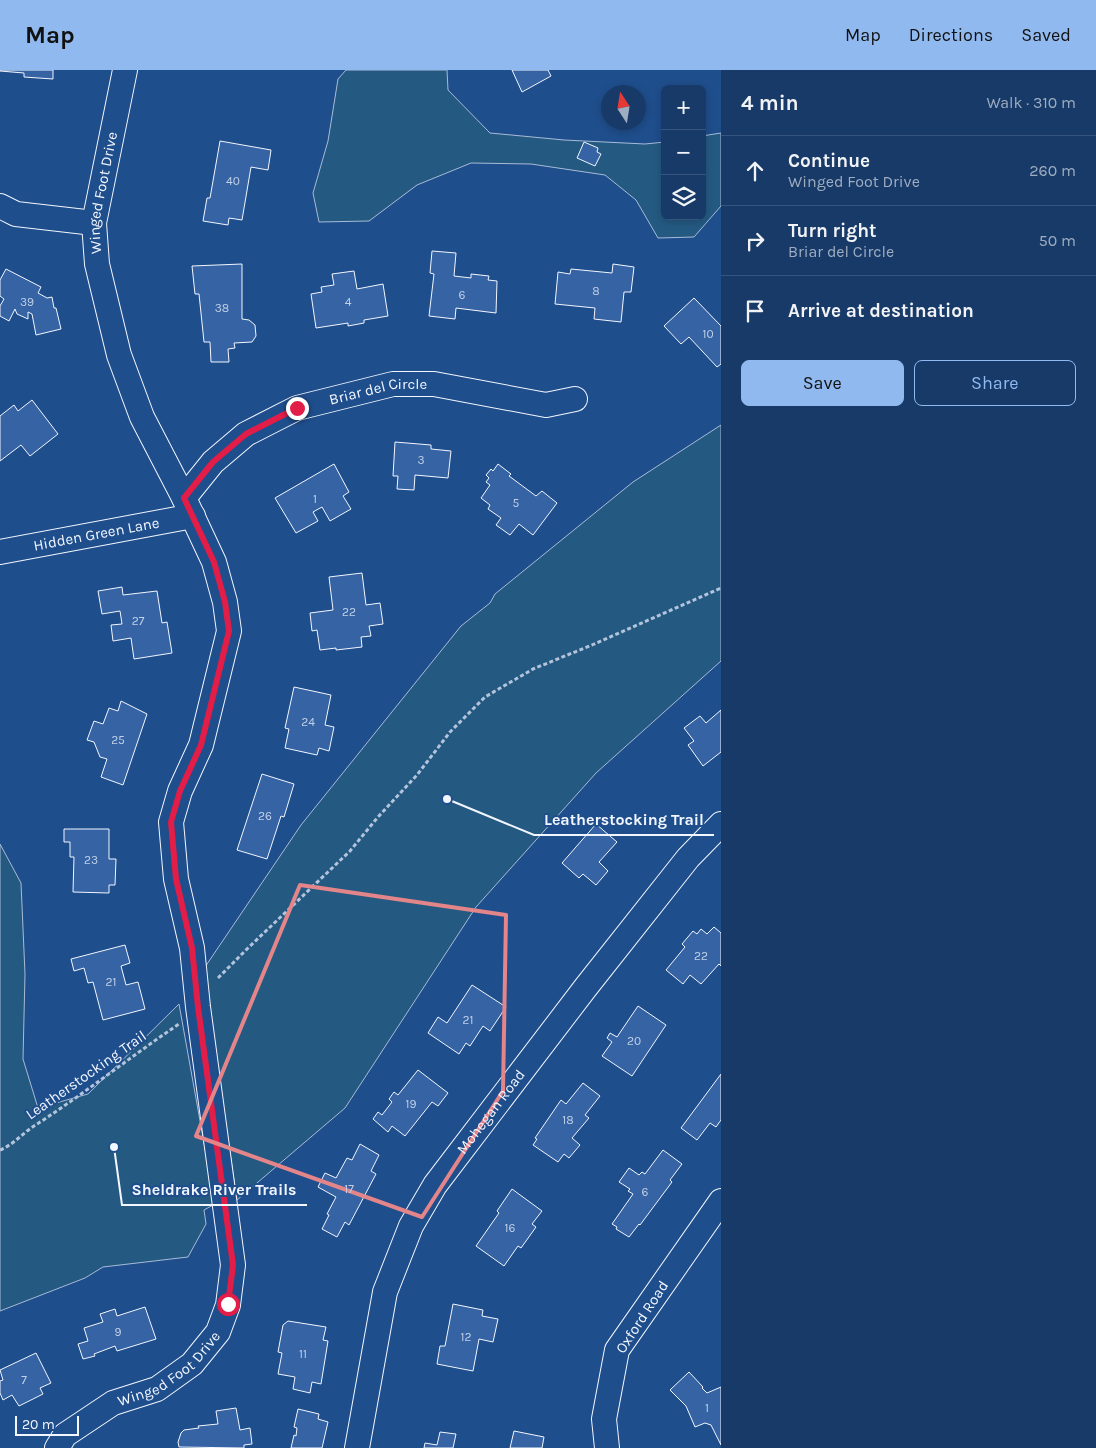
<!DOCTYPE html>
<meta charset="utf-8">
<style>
:root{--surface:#173a69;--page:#244571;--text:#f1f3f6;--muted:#9eadc0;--line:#36547d;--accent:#90b9f0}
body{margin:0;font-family:Karla,sans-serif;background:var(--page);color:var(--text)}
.controls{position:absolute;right:15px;top:15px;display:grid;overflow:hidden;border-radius:8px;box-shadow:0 2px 8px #0003}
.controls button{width:45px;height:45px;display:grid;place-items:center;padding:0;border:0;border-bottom:1px solid var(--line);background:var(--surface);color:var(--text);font:25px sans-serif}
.compass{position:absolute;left:601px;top:15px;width:45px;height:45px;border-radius:50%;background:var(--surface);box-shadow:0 2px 8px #0003;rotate:348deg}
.scale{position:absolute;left:15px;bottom:12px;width:64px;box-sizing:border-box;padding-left:5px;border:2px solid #f2f6ff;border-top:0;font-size:14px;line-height:18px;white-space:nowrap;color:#f2f6ff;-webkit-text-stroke:4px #1f4e8c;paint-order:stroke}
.stop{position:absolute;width:15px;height:15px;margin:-11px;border:4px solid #e11d48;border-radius:50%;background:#fff}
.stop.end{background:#e11d48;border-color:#fff;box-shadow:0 1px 5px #0008}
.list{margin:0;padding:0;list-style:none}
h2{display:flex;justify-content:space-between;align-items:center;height:65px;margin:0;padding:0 20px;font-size:21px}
h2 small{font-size:16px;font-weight:400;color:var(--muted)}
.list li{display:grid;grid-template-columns:32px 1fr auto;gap:15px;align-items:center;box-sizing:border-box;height:70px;padding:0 20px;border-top:1px solid var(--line)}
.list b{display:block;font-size:19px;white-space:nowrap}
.list p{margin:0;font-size:16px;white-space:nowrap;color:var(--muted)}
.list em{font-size:16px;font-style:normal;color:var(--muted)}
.actions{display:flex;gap:10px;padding:15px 20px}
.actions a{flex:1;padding:11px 0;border:1px solid var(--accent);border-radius:8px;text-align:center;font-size:18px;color:var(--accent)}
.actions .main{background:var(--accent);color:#111}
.icon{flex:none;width:28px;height:28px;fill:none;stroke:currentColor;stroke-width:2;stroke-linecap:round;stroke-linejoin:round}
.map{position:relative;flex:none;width:721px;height:1378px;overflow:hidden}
header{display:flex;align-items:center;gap:30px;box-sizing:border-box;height:70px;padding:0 25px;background:var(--accent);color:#111}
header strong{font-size:24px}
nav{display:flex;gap:28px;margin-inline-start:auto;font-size:18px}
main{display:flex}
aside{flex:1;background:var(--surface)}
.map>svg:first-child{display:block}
.green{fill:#245a82;stroke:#a8bbd7}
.building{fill:#3563a3;stroke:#f2f6ff}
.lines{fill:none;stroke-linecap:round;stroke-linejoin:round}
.minor-casing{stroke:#f2f6ff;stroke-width:26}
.path{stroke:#b3c4dc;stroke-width:3;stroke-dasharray:4 2.5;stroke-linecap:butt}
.minor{stroke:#1f4e8c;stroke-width:24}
.route{stroke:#e11d48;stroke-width:6}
.marked{fill:none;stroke:#e38589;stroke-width:4;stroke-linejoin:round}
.labels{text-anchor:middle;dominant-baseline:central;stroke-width:4;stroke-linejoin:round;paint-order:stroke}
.number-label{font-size:12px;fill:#c3d1e8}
.street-label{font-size:15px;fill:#f2f6ff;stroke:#1f4e8c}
.leader{fill:none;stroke:#f2f6ff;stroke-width:2}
.callout-dot{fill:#f2f6ff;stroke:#1f4e8c;stroke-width:2}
.callout-label{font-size:16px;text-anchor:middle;font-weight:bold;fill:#f2f6ff;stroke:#1f4e8c;stroke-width:4;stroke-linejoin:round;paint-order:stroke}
</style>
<header>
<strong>Map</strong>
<nav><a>Map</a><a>Directions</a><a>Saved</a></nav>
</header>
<main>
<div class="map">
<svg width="721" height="1378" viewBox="0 0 721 1378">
<rect width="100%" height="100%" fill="#1f4e8c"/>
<path class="green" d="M346 0H447L448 20 490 63 564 70 645 74 665 72V146H702V66L721 63V136L694 167 658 168 636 130 605 105 531 94 471 93 417 115 369 151 319 152 313 123 328 71 338 9Z
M721 355V591L596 703 476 837 345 1038 237 1130 203 900 301 755 461 556 490 533 495 524 633 412Z
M0 774 21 813 25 904 23 989 38 1038 88 1024 179 934 215 1134 204 1140 206 1154 188 1187 103 1197 85 1208 0 1241Z"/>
<path class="building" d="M0 0H53V9L24 7V3L0 1Z
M512 0H548L551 6 522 22Z
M220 71 271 80 268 100 251 97 242 150 229 148 228 155 203 151 207 128H210Z
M584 72 598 78 597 82 601 84 595 96 577 88Z
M432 181 456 183 454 206 471 208V204L489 206 488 210 497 211 496 243 456 238 455 249 429 246 434 204 430 203Z
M242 194V249L249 250 255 255 256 266 252 272 234 273 235 278 228 279 229 292H211L210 272H204L199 224H195L192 196Z
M613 194 634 197 631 222H624L621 252 594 249 595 238 555 234 558 202 570 204 571 199 612 203Z
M6 199 41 217 38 223 47 228 52 227 54 238H56L61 259 36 265 32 244 28 242V249L17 244 15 239 9 251 0 246V236L4 229 0 226V210Z
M354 201 357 219 383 214 388 246 364 250V253L348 256V253L316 258 311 224 322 222 321 217 334 215 332 204Z
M694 228 721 256V294L717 297 689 267 681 274 664 256Z
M32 330 58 364 30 386 21 375 0 391V346L14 335 18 341Z
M395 372 431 375V379L451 381 448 408 415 405 414 420 397 419 398 406H393Z
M334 394 349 422 343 426 351 439 330 451 322 437 313 442 318 451 296 463 275 428Z
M498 394 511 404 509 406 536 426 542 421 557 433 533 465 519 454 510 465 496 455 501 448 488 439 490 435 481 428 490 415 486 412 489 408 486 405 491 399 493 401Z
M362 503 366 535 380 533 383 554 369 556 371 566 361 567 362 577 336 580V578L320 580 317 560 312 561 310 543 333 540 329 507Z
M122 517 123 525 157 521 162 553 167 552 172 583 134 589 131 568 113 571 111 555 122 554 120 541 102 544 98 521Z
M294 617 331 625 325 655 334 657 329 681 319 678 317 685 285 678 289 659 285 658Z
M121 631 147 644 123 715 101 707 107 689 100 687 94 672 87 670 94 651 103 654 109 638 118 641Z
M721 640V682L703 696 688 675 694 671 684 658 700 646 706 653Z
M262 704 294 714 284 747 281 746 267 789 237 780Z
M596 754 617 772 599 792 608 801 596 815 583 804 579 808 562 793Z
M64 759H109V789H116L115 815H109V823L73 822 74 787H70V772H64Z
M714 857 721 863V896L719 894 701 914 690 905 683 914 666 900 685 877 682 874 693 861 697 864 701 859 707 864Z
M125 875 130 893 121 896 126 915 138 912 145 939 103 950 93 912 88 913 84 898 74 901 71 889Z
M472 915 506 937 490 961 483 956 470 976 466 973 459 984 428 963 438 947 447 953Z
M638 936 666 955 632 1006 602 986 612 972 607 968 610 963 617 967Z
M418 1000 448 1023 438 1036 432 1032 405 1066 392 1056 388 1062 373 1049 378 1042 382 1045 392 1032 389 1029 394 1022 398 1025Z
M721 1004V1050L716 1057 710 1053 697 1070 681 1058Z
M583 1013 600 1026 585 1045 589 1048 572 1068 580 1075 569 1088 564 1084 558 1092 533 1075 537 1069 535 1068 561 1030 566 1034Z
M360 1074 379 1085 371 1101 376 1104 349 1155 345 1152 337 1167 322 1159 329 1145 327 1144 336 1127 318 1117 325 1103 336 1108 347 1088 352 1090Z
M663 1080 682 1094 670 1110 672 1112 640 1155 639 1154 629 1167 616 1159 617 1157 612 1154 633 1124 628 1121 630 1119 619 1112 629 1098 639 1105 642 1102 645 1104Z
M512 1119 542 1141 532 1154 536 1157 521 1178 518 1176 504 1196 476 1176 499 1143 497 1141Z
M453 1234 483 1240 482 1246 498 1249 493 1272 479 1269 473 1301 437 1294 440 1276H445Z
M145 1237 156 1269 117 1281 115 1276 94 1284 95 1286 83 1289 78 1274 88 1271 84 1258 103 1252 100 1244 115 1239 117 1246Z
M288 1251 326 1257 323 1270 328 1271 321 1314 312 1312 310 1323 293 1319 295 1307 278 1304 282 1283 278 1282 283 1255Z
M36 1283 51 1313 40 1318 43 1324 19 1336 12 1325 3 1330 0 1323V1311L3 1310 0 1300Z
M689 1302 703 1317 702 1318 707 1323 721 1317V1375L711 1355 705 1353 695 1357 686 1336 670 1320Z
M236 1338 240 1360 250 1358 252 1374 244 1375V1378L179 1377 178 1372 181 1363 184 1360 199 1358 198 1356 218 1354 216 1341Z
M298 1339 319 1344 318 1349 328 1352 322 1378H291L294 1365 296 1366 297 1358 294 1357Z
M514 1361 544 1367 542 1378H510Z
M440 1362 456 1364 453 1378H424L425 1373 437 1375Z"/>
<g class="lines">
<defs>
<g id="minor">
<path d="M0 136 16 144 94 153"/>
<path id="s1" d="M184 428 213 392 246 364 297 338 393 314H434L546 335 575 329"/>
<path id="s2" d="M0 482 193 446"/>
<path id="s3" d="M57 1378 65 1365 113 1333 157 1319 192 1294 218 1262 228 1235 233 1195 198 937 192 878 176 809 171 752 180 721 201 675 229 561 225 532 214 492 184 428 142 347 119 285 97 194 94 153 125 0"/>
<path id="s4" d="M357 1378 385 1222 411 1156 435 1115 586 917 688 788 721 754"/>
<path d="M607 1378 604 1349 617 1280 721 1131"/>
</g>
</defs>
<use href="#minor" class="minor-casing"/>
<path class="path" d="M218 908 247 879 350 781 378 747 417 705 450 662 485 627 533 599 592 575 721 518
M0 1080C13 1075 23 1063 34 1056 84 1024 130 987 179 954"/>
<use href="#minor" class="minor"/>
</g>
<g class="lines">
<path class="route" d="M228 1234 233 1195 198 937 192 878 176 809 171 752 180 721 201 675 229 561 225 532 214 492 184 428 213 392 246 364 297 338"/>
</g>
<path class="marked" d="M300 815 506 845 503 1021 422 1147 196 1066Z"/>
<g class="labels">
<g class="number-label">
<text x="233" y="111">40</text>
<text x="596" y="221">8</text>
<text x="462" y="225">6</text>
<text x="27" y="232">39</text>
<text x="348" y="232">4</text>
<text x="222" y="238">38</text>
<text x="708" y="264">10</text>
<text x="421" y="390">3</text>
<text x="315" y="429">1</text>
<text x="516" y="433">5</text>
<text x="349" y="542">22</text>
<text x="138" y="551">27</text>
<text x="308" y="652">24</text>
<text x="118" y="670">25</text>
<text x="265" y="746">26</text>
<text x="91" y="790">23</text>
<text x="701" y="886">22</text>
<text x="111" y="912">21</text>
<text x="468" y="950">21</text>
<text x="634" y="971">20</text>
<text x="411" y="1034">19</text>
<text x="568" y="1050">18</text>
<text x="349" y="1119">17</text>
<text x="645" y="1122">6</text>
<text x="510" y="1158">16</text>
<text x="118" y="1262">9</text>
<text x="466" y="1267">12</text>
<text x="303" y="1284">11</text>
<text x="24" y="1310">7</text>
<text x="707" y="1338">1</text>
</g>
<g class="street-label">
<text stroke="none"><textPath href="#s3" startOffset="1385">Winged Foot Drive</textPath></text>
<text stroke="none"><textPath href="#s1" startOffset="230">Briar del Circle</textPath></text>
<text stroke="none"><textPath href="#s2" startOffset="98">Hidden Green Lane</textPath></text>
<text transform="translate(86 1005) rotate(-35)">Leatherstocking Trail</text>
<text stroke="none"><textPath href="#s4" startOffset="369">Mohegan Road</textPath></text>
<text transform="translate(642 1247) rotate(-57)">Oxford Road</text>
<text stroke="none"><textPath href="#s3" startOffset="140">Winged Foot Drive</textPath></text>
</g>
</g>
<path class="leader" d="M447 729L534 765H714M114 1077L122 1135H307"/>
<g class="callout-dot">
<circle cx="447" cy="729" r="5"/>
<circle cx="114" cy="1077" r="5"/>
</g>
<g class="callout-label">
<text x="624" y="755">Leatherstocking Trail</text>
<text x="214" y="1125">Sheldrake River Trails</text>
</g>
</svg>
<div class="controls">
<button>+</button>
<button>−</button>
<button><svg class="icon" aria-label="layers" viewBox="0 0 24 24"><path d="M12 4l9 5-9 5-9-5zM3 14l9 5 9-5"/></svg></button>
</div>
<svg class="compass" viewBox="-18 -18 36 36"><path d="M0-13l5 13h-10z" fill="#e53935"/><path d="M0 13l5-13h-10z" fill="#9eadc0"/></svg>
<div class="scale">20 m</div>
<div class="stop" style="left:228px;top:1234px"></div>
<div class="stop end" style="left:297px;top:338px"></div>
</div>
<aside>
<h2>4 min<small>Walk · 310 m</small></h2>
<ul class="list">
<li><svg class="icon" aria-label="ahead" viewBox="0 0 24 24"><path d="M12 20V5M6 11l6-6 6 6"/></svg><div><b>Continue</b><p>Winged Foot Drive</p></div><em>260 m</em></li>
<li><svg class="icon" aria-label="right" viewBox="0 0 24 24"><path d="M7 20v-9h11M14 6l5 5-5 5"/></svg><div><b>Turn right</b><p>Briar del Circle</p></div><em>50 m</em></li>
<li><svg class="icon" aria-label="arrive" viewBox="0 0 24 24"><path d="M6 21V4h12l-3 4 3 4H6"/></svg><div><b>Arrive at destination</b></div></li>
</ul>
<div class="actions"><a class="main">Save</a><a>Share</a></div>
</aside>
</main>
